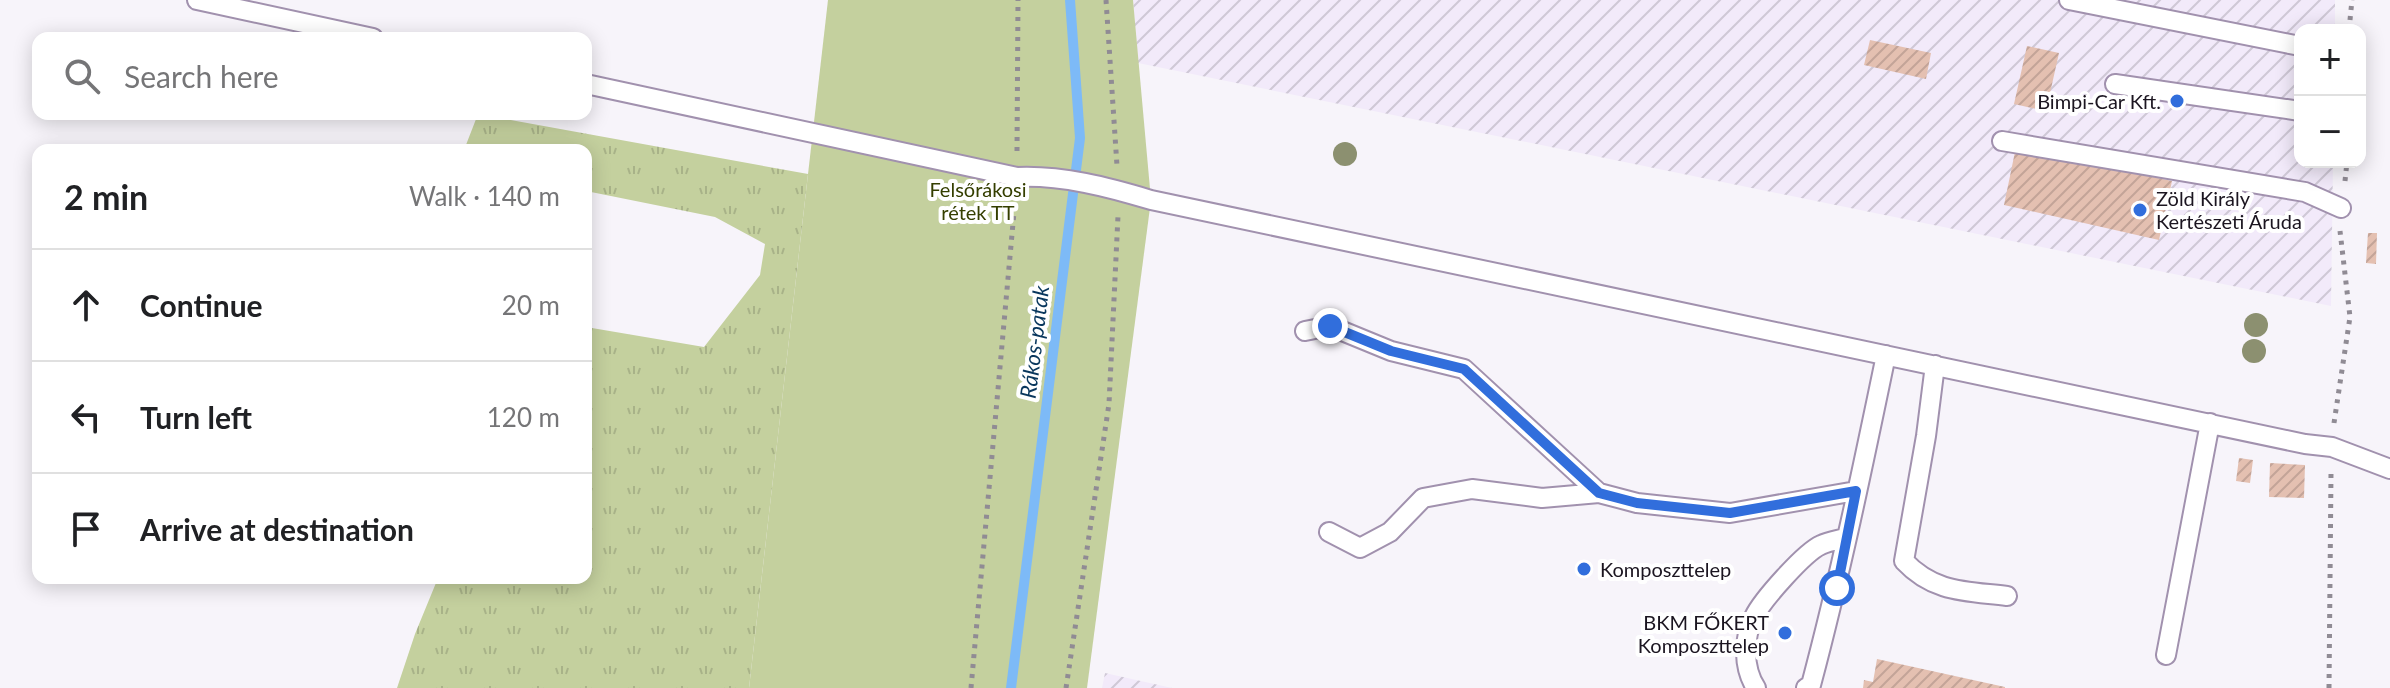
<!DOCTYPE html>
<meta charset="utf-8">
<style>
:root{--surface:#fff;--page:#f6f6f6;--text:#202124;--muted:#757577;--line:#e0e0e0}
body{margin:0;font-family:Lato,sans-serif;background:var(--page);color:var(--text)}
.controls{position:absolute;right:24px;top:24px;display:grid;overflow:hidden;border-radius:16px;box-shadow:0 4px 20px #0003}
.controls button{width:72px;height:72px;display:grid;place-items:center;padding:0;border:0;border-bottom:2px solid var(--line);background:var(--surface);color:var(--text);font:40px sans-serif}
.stop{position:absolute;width:24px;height:24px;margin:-18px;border:6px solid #316edc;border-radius:50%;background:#fff}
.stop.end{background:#316edc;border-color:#fff;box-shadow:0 2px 8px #0008}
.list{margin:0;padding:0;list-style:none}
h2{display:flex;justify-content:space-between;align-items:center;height:104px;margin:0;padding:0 32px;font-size:34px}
h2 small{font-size:26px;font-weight:400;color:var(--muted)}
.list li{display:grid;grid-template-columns:52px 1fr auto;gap:24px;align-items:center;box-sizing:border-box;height:112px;padding:0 32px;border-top:2px solid var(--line)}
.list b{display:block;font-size:30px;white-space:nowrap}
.list em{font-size:26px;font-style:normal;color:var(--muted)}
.icon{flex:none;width:44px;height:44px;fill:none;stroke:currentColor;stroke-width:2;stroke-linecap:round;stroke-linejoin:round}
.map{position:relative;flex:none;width:2390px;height:688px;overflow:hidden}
.search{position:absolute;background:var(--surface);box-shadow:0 4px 20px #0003;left:32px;top:32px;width:560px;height:88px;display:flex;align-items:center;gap:20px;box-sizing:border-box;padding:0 28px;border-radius:16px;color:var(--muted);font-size:30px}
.panel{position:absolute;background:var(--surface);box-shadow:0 4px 20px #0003;left:32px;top:144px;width:560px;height:440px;border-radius:16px}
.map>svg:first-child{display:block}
.industrial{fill:url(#industrial-furrows)}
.grass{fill:url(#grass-tufts)}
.green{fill:#c4d09e}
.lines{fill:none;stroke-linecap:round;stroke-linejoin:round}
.stream{stroke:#7dbaf7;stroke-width:10}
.building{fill:url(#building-hatch)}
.lane-casing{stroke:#a191ae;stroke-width:22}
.path{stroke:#908b94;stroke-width:5;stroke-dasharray:4 6;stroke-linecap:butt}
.lane{stroke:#fff;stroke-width:18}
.tree{fill:#8c9070}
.route{stroke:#316edc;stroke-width:10}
.poi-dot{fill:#316edc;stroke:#fff;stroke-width:3}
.labels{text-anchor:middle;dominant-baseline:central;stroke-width:8;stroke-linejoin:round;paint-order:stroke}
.poi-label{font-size:20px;fill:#1b1520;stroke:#fff;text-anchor:end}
.park-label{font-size:20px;fill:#353f00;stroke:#fff}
.water-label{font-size:22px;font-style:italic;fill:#09375d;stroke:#fff}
</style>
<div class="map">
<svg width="2390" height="688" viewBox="0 0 2390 688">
<defs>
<pattern id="industrial-furrows" width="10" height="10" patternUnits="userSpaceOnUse" patternTransform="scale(2)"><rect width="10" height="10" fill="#f2eafa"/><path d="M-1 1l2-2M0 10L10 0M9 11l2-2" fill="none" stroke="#cfc8d6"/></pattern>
<pattern id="grass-tufts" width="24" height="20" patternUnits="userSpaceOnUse" patternTransform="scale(2)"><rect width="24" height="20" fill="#c4d09e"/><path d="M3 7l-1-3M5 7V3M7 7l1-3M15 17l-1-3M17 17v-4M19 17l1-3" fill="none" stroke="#a8b288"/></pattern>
<pattern id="building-hatch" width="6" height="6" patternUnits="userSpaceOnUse" patternTransform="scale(2)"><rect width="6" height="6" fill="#e4c0b1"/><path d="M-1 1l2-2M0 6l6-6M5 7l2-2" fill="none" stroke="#c3a498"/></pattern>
</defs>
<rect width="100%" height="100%" fill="#f7f4fa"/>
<path class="industrial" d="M1133 0H2335V30H2300V162H2333L2331 306 1138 63Z
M1105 673 1172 688H1102Z"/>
<path class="grass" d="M478 114 808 174 749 688H397L415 634 438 578H586V327L704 347 760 275 765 244 715 217 586 191V150H464Z"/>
<path class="green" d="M828 0H1133L1151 200 1087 688H749Z"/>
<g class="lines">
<path class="stream" d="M1011 688 1080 138 1070 0"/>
</g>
<path class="building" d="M1870 40 1931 53 1926 79 1864 65Z
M2027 46 2059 53 2046 111 2014 104Z
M2016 147 2172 181 2159 240 2004 205Z
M2368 233H2377L2376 264 2366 263Z
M2239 458 2253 460 2250 483 2236 481Z
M2270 463 2305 465 2304 498 2269 497Z
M1877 659 2005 687V688H1863L1864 680 1873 682Z"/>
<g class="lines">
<defs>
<path id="lane" d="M197 0 373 38
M2069 0 2300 46
M586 84 1017 177C1062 175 1108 187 1151 200L2305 444 2332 447 2390 469
M2115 84 2300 111
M2002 141 2305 192 2341 208
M1305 331 1330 326 1391 351 1464 369 1599 493 1637 503 1730 513 1856 491
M1935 365 1926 436 1904 561C1934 593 1966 591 2007 596
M1329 532 1360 548 1390 532 1423 498 1472 489 1542 498 1599 493
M2166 655 2210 423
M1756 688C1743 668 1743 638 1754 617 1762 600 1805 552 1821 545 1829 541 1838 540 1845 538
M1806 688 1811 685C1840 576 1863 466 1886 355"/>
</defs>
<use href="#lane" class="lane-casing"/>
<path class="path" d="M1106 0 1117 166
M2349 30 2352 0
M1017 151 1018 0
M2345 181 2347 162
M2334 423 2350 317 2340 231
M971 688 1015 201
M1066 688 1109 404 1118 216
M2329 688 2331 473"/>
<use href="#lane" class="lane"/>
</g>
<g class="tree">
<circle cx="1345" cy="154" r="12"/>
<circle cx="2256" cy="325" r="12"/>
<circle cx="2254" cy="351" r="12"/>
</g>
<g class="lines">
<path class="route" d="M1330 326 1391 351 1464 369 1599 493 1637 503 1730 513 1856 491 1837 588"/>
</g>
<g class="poi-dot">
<circle cx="2177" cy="101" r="8"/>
<circle cx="2140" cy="210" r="8"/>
<circle cx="1584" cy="569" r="8"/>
<circle cx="1785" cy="633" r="8"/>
</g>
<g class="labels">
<g class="poi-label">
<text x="2161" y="101">Bimpi-Car Kft.</text>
<text x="2156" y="198" text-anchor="start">Zöld Király<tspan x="2156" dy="23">Kertészeti Áruda</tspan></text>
<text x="1600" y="569" text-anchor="start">Komposzttelep</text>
<text x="1769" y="622">BKM FŐKERT<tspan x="1769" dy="23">Komposzttelep</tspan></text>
</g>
<g class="park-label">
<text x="978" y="189">Felsőrákosi<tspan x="978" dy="23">rétek TT</tspan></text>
</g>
<g class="water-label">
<text transform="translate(1034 342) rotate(-83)">Rákos-patak</text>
</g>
</g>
</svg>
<div class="controls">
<button>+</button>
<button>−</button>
</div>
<div class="stop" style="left:1837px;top:588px"></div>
<div class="stop end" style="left:1330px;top:326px"></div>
<div class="search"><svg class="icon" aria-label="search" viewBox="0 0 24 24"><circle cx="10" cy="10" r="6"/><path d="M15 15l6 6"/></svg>Search here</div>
<section class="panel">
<h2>2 min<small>Walk · 140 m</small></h2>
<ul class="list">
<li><svg class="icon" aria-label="ahead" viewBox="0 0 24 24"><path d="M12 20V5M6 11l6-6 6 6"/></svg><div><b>Continue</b></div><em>20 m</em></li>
<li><svg class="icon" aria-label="left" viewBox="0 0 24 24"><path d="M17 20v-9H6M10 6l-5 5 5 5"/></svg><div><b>Turn left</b></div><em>120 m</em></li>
<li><svg class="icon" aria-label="arrive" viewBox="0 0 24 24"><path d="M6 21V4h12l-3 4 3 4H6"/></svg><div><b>Arrive at destination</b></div></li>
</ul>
</section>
</div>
